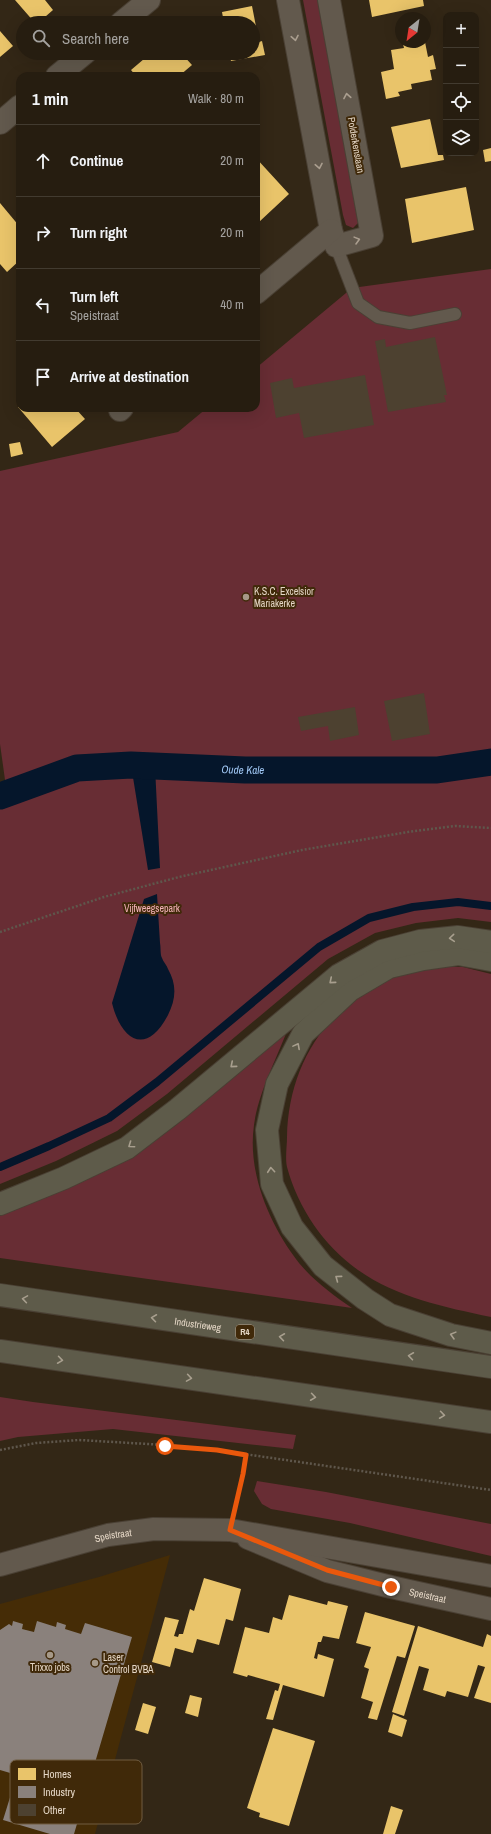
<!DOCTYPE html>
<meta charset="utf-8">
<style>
:root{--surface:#261d10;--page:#2e2619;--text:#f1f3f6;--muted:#a4a29f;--line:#423b30}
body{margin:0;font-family:"Archivo Narrow",sans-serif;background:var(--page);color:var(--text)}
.controls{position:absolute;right:12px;top:12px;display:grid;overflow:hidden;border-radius:8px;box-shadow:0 4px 16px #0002}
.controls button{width:36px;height:36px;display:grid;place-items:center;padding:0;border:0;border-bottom:1px solid var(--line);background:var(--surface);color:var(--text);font:20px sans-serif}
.compass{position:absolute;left:395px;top:12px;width:36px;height:36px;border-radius:50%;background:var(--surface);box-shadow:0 4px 16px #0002;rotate:210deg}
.stop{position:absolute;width:12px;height:12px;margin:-9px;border:3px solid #ea580c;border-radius:50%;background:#fff}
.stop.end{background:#ea580c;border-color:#fff;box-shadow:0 1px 4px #0008}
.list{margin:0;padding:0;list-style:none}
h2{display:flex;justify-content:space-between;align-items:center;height:52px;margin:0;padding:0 16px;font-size:17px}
h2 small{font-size:13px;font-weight:400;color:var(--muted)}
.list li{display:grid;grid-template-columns:26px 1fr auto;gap:12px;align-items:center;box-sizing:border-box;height:72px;padding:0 16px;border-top:1px solid var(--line)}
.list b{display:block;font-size:15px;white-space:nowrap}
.list p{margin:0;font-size:13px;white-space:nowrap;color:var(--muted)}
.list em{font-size:13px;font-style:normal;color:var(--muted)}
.icon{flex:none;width:22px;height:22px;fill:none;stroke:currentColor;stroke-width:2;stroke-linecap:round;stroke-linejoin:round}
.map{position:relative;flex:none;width:491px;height:1834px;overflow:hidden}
.search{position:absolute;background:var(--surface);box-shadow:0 4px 16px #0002;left:16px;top:16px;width:244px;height:44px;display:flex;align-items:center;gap:10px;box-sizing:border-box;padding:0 14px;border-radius:22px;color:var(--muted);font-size:15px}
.panel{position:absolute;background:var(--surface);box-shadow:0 4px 16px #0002;left:16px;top:72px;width:244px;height:340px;border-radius:12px}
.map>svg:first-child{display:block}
.built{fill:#452c06}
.green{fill:#682d34}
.water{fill:#05162b}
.homes{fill:#e9c46a}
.industry{fill:#8a817c}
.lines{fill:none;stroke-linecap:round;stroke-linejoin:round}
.stream{stroke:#05162b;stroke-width:8}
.canal{stroke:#05162b;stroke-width:27}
.building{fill:#4d4130}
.service-casing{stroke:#4a4034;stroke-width:14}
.minor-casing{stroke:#4a4034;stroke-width:24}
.tertiary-casing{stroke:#4a4034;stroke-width:24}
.trunk-casing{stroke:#4a4034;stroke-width:24}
.path{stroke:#5f574c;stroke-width:2.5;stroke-dasharray:2 2;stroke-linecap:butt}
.service{stroke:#62594d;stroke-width:12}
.minor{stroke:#62594d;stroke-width:22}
.tertiary{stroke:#62594d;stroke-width:22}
.trunk{stroke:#5e5b4a;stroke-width:22}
.oneway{stroke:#aa9e8f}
.oneway2{stroke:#a89f8e}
.route{stroke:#ea580c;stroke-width:5}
.poi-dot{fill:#a69988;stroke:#402909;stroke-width:1.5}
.labels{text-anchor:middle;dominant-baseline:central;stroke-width:4;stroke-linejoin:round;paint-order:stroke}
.shield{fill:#402909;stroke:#b3a28d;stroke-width:1}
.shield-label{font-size:9px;font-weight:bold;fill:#e4d6c5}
.street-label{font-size:10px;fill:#e4d6c5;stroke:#402909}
.poi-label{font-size:10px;fill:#e4d6c5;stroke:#402909;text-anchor:start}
.park-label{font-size:10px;fill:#f4b3b9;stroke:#402909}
.water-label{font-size:11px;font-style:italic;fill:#a1c8f5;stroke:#402909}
.key{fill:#402909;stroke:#715d41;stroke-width:1}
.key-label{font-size:11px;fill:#e4d6c5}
</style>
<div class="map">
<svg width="491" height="1834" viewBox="0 0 491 1834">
<rect width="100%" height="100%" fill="#332716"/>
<path class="built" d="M170 1555 95 1834H0V1604L99 1577Z"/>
<path class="green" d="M303 0H321L361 220 353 228 346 225 343 215Z
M491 269V922L458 918 416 923 375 933 328 959 167 1094 117 1131 56 1161 0 1184V796L7 794 0 744V471L178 432 207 408H256V368L352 288Z
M463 967 491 974V1317C444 1307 398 1298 358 1270 324 1246 298 1208 287 1167 285 1158 287 1146 287 1137 288 1072 320 1015 378 983 383 980 389 979 395 977 403 974 412 971 420 969 434 966 449 967 463 967Z
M287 1031C276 1060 258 1094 254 1125 247 1173 270 1226 299 1263 314 1281 333 1295 352 1308L0 1258V1209L114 1162 175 1126Z
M0 1397 33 1402 296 1435 293 1449 113 1429 18 1437 0 1441Z
M257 1481 326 1492 491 1524V1556L350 1523 271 1509 262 1504 254 1491Z"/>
<path class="water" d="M131 765 155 767 160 868 148 870Z
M157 894C158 911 159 927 160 943 161 948 160 954 162 958 163 962 167 965 168 969 177 985 176 999 168 1015 146 1057 121 1040 112 1003L144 899Z"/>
<path class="homes" d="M15 0H45L53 10 38 23H35Z
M369 0H423L424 6 372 17Z
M252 6 259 42 262 41 265 55 231 61 229 53H253V23H224L222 12Z
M0 31 13 46 0 57Z
M411 42H425L428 57 433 55 436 69 430 70 432 80 411 84 412 89 398 92 400 96 386 99 381 72 394 69 391 50 404 48 403 44Z
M151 53H181L192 65 179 76H136L131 70Z
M430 119 438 155H443L444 160 401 168 391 127Z
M491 148V161L485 162 483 150Z
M256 158 289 194 259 222 256 218Z
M466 187 474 230 412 243 405 199Z
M0 203 20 227V260L7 272 0 264Z
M20 405V408H75L85 419 52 447 18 407Z
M20 442 23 454 11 457 9 444Z
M204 1578 241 1589 233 1621 226 1619 219 1645 197 1639 193 1653 175 1648 170 1667 152 1662 165 1617 179 1620 174 1636 178 1637 179 1634H183L190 1609 194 1611Z
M289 1595 327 1605 328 1601 348 1606 339 1639 323 1636 321 1642H318L314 1658 317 1659 318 1654 334 1659 324 1697 283 1685 273 1720 266 1719 275 1690 278 1691 280 1684 248 1675 247 1677 233 1673 245 1627 269 1633 273 1617 282 1620Z
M365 1612 415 1626 405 1658 397 1656 377 1720 368 1718 373 1702 361 1698 369 1669 364 1667 371 1647 356 1643Z
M418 1626 483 1647 487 1634 491 1636V1703L474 1698 485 1667 478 1665 468 1697 447 1691 445 1697 423 1690 429 1669 419 1666 404 1716 392 1712Z
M190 1695 202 1698 198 1717 185 1713Z
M143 1703 156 1707 148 1734 135 1730Z
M393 1714 407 1720 402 1737 388 1732Z
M273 1728 315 1741 289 1826 259 1817 260 1813 247 1808Z
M391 1806 403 1810 395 1834H383Z"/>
<path class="industry" d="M13 1621 23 1624 22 1629 34 1632 37 1621 56 1627 57 1622 66 1625 65 1629 81 1634 85 1623 132 1637 74 1834H50L3 1820 17 1775 0 1770V1630L9 1624 12 1626Z"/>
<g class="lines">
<path class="stream" d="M0 1167 49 1146 109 1118 157 1082 319 947 369 918 413 907 458 902 491 906"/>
<path class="canal" id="s1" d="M0 796 77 768 131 765 245 770H437L491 762"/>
</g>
<path class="building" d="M435 337 447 395H444L446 402 388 412 375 341 385 339 386 347Z
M365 375 374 425 304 438 299 413 276 418 270 383 292 378 294 388Z
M424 693 430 734 392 741 384 701Z
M355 707 359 735 330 741 328 726 301 731 298 717Z"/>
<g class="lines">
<defs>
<path id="service" d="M336 246 358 303 378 317 410 323 455 314"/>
<g id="minor">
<path d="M288 0 331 230 336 246 372 236 329 0"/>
<path d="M121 23 149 0"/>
<path d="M57 76 85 53"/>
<path d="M0 123 20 106"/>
<path d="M256 293 331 230"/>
<path d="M120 410 122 408"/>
<path id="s2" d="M248 1538 327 1571 391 1587 491 1609"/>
</g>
<g id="tertiary">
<path id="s3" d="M0 1565 108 1535 154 1529 230 1530 491 1576"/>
</g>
<g id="trunk">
<path d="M491 960 458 954 423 959 389 967 350 990 303 1034 277 1084 267 1130 272 1184 292 1227 323 1266 365 1299 390 1315 451 1335 491 1343"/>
<path d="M0 1204 64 1178 127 1148 178 1109 339 975 382 951 420 941 458 937 491 942"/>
<path id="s4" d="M0 1295 491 1367"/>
<path d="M0 1351 491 1422"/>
</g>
</defs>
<use href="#service" class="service-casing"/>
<use href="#minor" class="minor-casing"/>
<use href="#tertiary" class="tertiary-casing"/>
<use href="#trunk" class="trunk-casing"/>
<path class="path" d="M0 932 104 897 179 877 302 850 408 832 455 826 491 828
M0 1450 36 1443 79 1440 165 1445 217 1450 491 1490
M235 1507 243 1474 245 1455"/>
<use href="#service" class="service"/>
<use href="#minor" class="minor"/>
<use href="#tertiary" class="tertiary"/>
<use href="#trunk" class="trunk"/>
</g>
<defs><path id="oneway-chevron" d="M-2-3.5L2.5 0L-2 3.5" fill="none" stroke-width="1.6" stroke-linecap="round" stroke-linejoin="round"/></defs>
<g class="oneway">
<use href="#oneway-chevron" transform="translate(295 38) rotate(79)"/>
<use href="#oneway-chevron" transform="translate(347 96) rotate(-100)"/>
<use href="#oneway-chevron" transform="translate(319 166) rotate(79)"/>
<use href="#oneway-chevron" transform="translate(357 240) rotate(-15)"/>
</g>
<g class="oneway2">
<use href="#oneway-chevron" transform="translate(452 938) rotate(175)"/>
<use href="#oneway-chevron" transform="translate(332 981) rotate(140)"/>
<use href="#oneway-chevron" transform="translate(297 1046) rotate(-62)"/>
<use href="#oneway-chevron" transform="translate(233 1065) rotate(140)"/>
<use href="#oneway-chevron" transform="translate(131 1145) rotate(145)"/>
<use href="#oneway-chevron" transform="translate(271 1170) rotate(-95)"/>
<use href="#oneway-chevron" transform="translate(338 1278) rotate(-143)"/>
<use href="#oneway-chevron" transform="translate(25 1299) rotate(-171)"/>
<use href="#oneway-chevron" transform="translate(154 1318) rotate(-172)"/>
<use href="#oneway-chevron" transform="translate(453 1335) rotate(-165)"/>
<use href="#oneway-chevron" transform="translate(282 1337) rotate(-172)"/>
<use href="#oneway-chevron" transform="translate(411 1356) rotate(-172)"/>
<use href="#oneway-chevron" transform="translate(60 1360) rotate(8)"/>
<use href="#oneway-chevron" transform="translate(189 1378) rotate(9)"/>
<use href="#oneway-chevron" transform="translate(313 1397) rotate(8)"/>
<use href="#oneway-chevron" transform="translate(442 1415) rotate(8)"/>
</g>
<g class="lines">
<path class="route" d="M165 1446 217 1450 246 1455 243 1474 230 1530 327 1570 391 1587"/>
</g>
<g class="poi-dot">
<circle cx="246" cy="597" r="4"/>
<circle cx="50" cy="1655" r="4"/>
<circle cx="95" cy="1663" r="4"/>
</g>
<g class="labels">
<rect class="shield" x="236" y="1325" width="18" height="14" rx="3"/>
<g class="shield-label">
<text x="245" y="1332">R4</text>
</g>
<g class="street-label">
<text transform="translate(356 145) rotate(80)">Polderkenslaan</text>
<text stroke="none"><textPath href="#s4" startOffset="200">Industrieweg</textPath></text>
<text stroke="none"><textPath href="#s3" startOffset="117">Speistraat</textPath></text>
<text stroke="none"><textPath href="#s2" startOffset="189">Speistraat</textPath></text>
</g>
<g class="poi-label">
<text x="254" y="591">K.S.C. Excelsior<tspan x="254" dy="12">Mariakerke</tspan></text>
<text x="103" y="1657">Laser<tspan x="103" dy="12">Control BVBA</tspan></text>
<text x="50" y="1667" text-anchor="middle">Trixxo jobs</text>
</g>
<g class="park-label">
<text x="152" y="908">Vijfweegsepark</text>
</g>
<g class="water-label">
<text stroke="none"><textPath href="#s1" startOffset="248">Oude Kale</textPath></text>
</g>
</g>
<rect x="10" y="1760" width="132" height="64" rx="6" class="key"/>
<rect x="18" y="1768" width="18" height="12" fill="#e9c46a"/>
<rect x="18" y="1786" width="18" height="12" fill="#8a817c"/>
<rect x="18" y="1804" width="18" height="12" fill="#4d4130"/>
<g class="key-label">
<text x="43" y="1778">Homes</text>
<text x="43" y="1796">Industry</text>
<text x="43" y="1814">Other</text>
</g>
</svg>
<div class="controls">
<button>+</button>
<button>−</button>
<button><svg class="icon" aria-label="locate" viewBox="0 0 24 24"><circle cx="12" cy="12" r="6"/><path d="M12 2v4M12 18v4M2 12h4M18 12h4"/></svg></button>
<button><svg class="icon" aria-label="layers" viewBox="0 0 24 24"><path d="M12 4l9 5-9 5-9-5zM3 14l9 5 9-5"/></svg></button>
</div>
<svg class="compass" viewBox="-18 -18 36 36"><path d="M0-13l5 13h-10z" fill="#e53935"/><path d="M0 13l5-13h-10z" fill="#a4a29f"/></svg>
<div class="stop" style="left:165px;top:1446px"></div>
<div class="stop end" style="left:391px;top:1587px"></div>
<div class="search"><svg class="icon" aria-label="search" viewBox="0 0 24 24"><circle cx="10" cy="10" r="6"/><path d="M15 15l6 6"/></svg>Search here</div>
<section class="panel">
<h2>1 min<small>Walk · 80 m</small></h2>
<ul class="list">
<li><svg class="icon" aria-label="ahead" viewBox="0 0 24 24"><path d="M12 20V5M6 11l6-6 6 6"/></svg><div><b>Continue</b></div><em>20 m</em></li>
<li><svg class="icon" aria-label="right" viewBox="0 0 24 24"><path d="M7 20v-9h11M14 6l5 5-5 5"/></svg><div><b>Turn right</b></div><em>20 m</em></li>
<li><svg class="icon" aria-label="left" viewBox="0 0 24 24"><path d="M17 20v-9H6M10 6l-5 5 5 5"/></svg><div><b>Turn left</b><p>Speistraat</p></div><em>40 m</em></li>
<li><svg class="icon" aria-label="arrive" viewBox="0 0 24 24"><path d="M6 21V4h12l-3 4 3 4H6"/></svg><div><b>Arrive at destination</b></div></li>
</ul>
</section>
</div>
